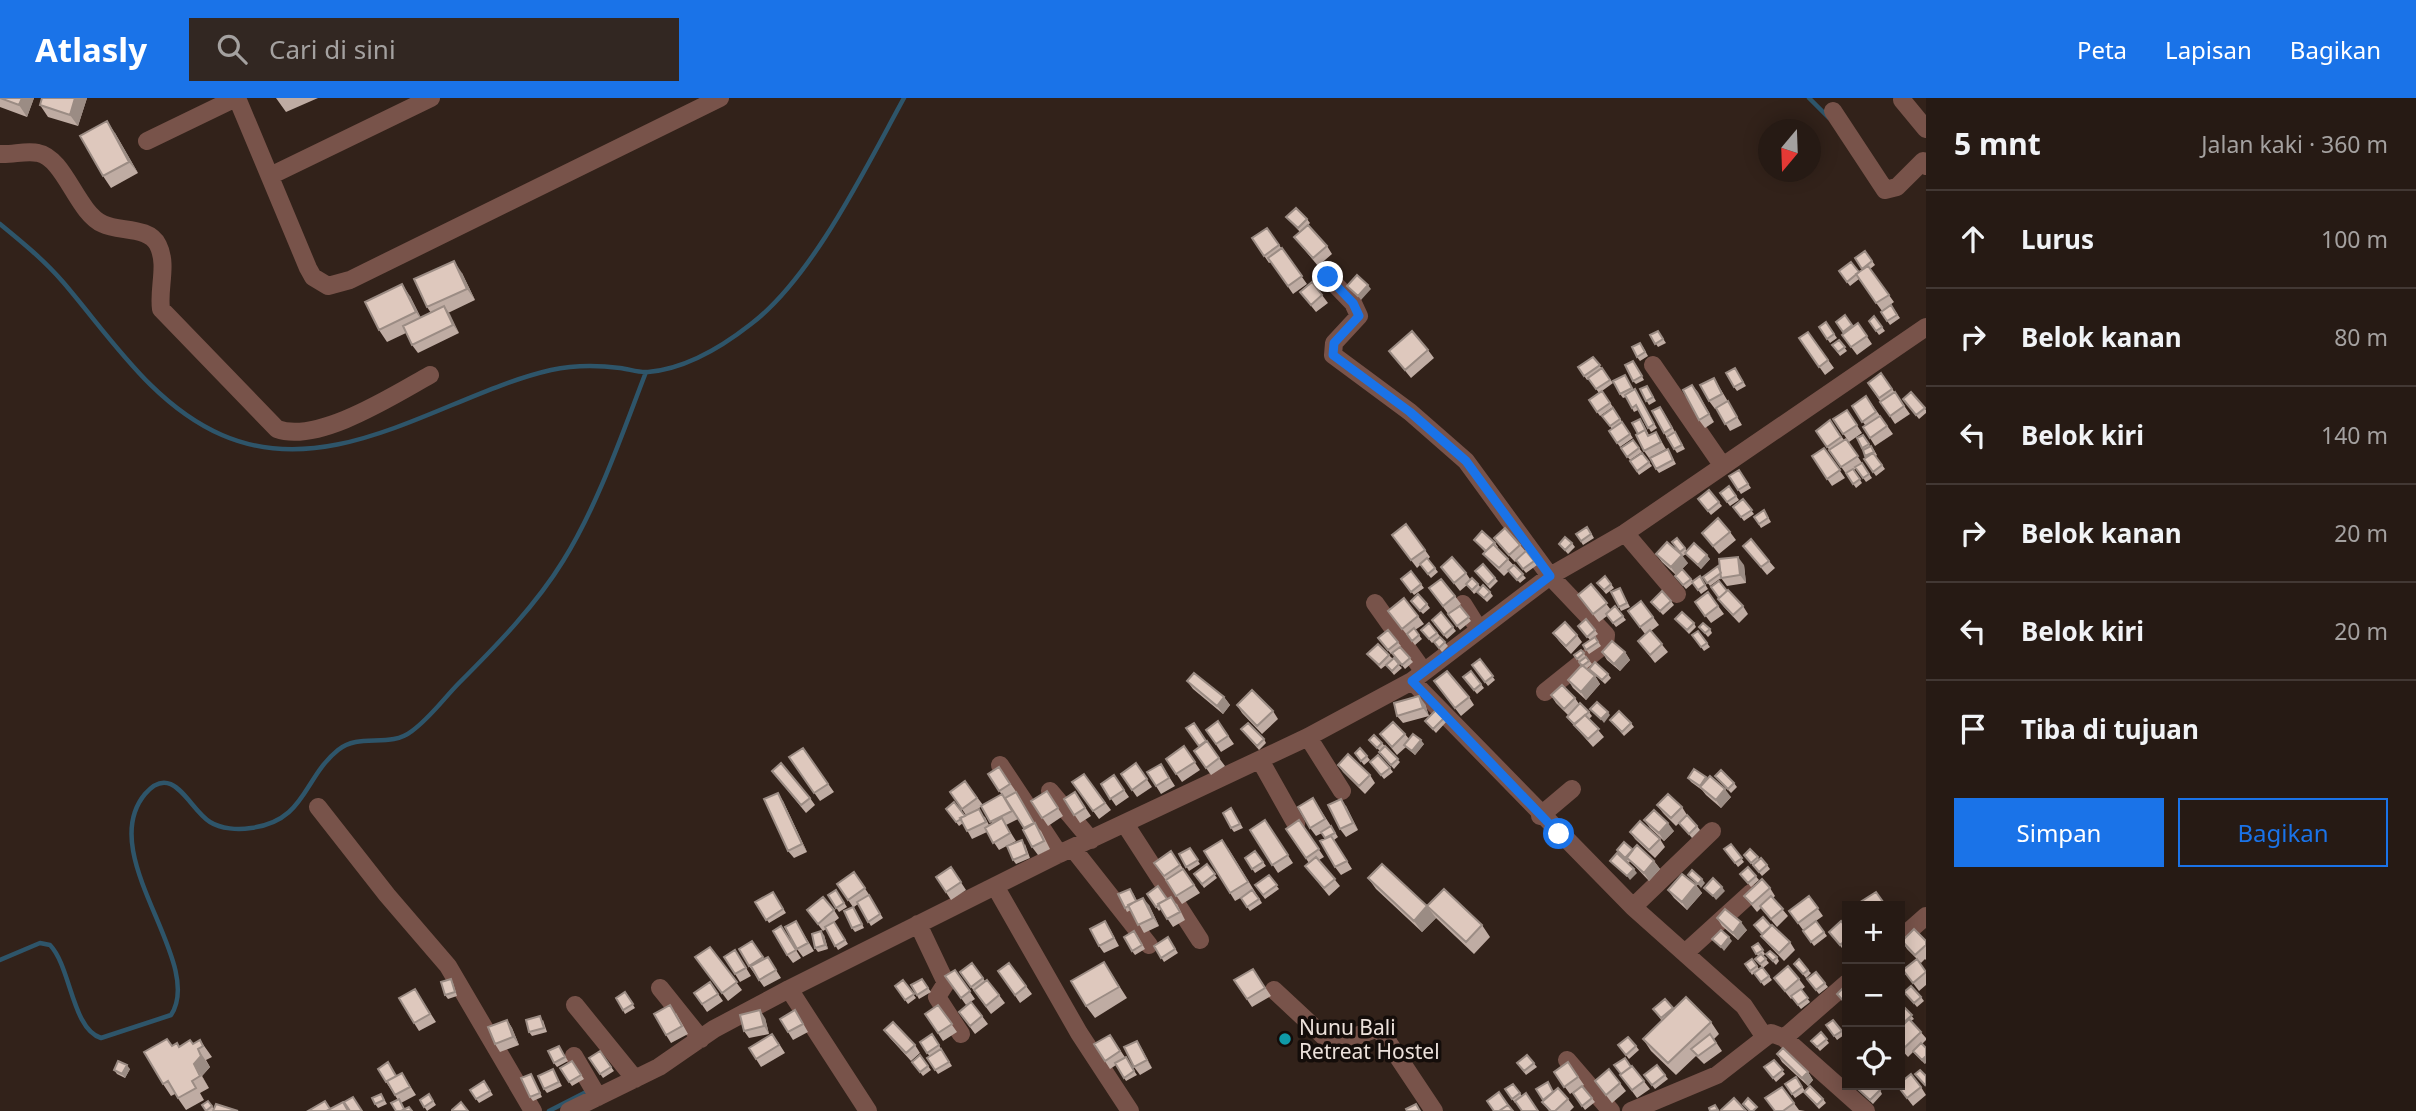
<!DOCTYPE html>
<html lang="id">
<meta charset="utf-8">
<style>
:root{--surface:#261a14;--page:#322722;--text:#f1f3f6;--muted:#a4a1a0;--line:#423834;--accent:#1a73e8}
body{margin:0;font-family:"Noto Sans",sans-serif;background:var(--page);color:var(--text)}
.controls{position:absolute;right:21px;bottom:21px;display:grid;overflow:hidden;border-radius:0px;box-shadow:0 4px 18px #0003}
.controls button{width:63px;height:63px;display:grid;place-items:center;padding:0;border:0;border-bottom:2px solid var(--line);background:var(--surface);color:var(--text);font:35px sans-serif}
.compass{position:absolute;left:1758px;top:21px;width:63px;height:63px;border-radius:50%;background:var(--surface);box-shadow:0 4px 18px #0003;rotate:199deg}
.stop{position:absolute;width:21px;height:21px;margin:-16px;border:5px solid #1a73e8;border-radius:50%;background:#fff}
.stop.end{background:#1a73e8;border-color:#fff;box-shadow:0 2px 7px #0008}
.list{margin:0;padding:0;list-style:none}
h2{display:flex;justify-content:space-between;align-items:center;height:91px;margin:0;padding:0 28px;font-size:30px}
h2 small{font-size:23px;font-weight:400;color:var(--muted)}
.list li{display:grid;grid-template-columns:46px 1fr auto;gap:21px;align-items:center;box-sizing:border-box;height:98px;padding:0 28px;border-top:2px solid var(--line)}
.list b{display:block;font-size:26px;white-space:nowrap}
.list em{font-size:23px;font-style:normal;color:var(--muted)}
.actions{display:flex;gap:14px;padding:21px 28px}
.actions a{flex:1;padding:16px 0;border:2px solid var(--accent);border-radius:0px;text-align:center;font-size:24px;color:var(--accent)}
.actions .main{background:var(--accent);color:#fff}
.icon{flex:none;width:38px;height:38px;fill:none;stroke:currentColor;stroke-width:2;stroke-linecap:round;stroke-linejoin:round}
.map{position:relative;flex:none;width:1926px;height:1013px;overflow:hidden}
header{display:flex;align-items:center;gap:42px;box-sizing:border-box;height:98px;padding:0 35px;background:var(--accent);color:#fff}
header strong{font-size:33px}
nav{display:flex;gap:38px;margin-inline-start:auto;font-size:24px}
.search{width:490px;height:63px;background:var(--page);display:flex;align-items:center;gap:18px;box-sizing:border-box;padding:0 24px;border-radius:0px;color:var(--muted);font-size:26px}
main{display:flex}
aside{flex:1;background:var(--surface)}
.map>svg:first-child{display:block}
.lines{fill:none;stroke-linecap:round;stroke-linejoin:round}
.stream{stroke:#2e556a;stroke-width:4.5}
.minor{stroke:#78534a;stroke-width:18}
.wall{fill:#bfaca3;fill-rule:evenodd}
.shaded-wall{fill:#9b8c84}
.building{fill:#dec8bd;stroke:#9b8c84;stroke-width:2}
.route{stroke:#1a73e8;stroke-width:9}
.culture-dot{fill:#0f9aa8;stroke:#140d0a;stroke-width:2.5}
.labels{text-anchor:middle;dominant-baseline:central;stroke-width:7;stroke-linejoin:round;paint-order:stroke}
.poi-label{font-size:21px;fill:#ece1db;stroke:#140d0a;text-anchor:start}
</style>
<header>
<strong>Atlasly</strong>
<div class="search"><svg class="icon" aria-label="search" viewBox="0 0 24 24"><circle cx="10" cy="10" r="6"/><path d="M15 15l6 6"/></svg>Cari di sini</div>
<nav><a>Peta</a><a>Lapisan</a><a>Bagikan</a></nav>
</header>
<main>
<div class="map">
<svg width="1926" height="1013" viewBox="0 0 1926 1013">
<rect width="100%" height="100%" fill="#32221a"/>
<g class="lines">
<path class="stream" d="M1809 0 1829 20
M0 126C22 144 44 162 63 184 111 240 153 307 222 337 334 386 446 296 551 272 574 267 597 267 620 270 629 271 639 275 648 274 685 271 723 248 751 226 813 179 866 69 904 0
M0 862 40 845 50 847C71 869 72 931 101 940L171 917C206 864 94 757 145 696 173 663 189 711 210 724 221 731 238 732 251 730 306 723 303 680 338 652 360 634 389 651 412 633 431 619 444 600 460 584 497 547 536 507 563 463 598 407 622 336 646 274
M549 1013 590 992"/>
<path class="minor" d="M237 0 308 170 313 179 328 188 350 182 720 0
M1902 2 1926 31
M1833 13 1885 92 1897 89 1923 63 1926 68
M147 43 236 0
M0 56C12 57 27 52 38 55 65 60 77 115 103 126 119 134 149 128 158 147 168 167 158 190 161 211L277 331C318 346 394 297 430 277
M270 78 431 0
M1328 179 1353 205 1359 218 1334 245 1333 257 1410 314 1466 363 1550 478 1606 537 1605 546 1545 594
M1653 267 1722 367
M1625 435 1677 496
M1375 505 1424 574
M1463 506 1478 530
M1412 583 1633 809 1744 908 1764 938
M1308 639 1342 693
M1260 662 1296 726
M1000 667 1059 756
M1050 693 1091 742
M318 709 387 797 448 868 533 1013
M1540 718 1572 691
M1125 726 1200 842
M1074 752 1149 847
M995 788 1079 935 1130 1013
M1633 809 1712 733
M918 826 946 885 937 899 961 936
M1900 841 1926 818
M1685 855 1751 795
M660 890 701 941
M789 891 868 1013
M1274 892 1333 947 1375 931 1380 932 1434 1013
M575 907 635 981
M1784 940 1847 885
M574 958 598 999
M1567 962 1611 1013
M569 1013 659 969 714 931 789 891 1059 756 1308 639 1412 583 1550 478 1625 435 1926 229
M1631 1013 1717 977 1771 935 1784 940 1866 1013"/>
</g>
<path class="wall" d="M0 0H34L27 19 0 9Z
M87 0 78 28 48 19 40 7Z
M276 0H318L286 14Z
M115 35 138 75 111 90 103 78Z
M1286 119 1307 121 1310 125 1305 130 1327 148 1332 156 1318 168 1294 139 1300 134Z
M1267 130 1307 186 1293 196 1271 164 1269 165 1252 140Z
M1865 153 1875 167 1870 171 1894 204 1882 213 1859 181 1850 188 1839 173 1859 174 1863 172 1855 160Z
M462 175 475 202 448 215 459 235 418 255 412 247 406 235 387 244 379 232 410 198 421 220 431 215 427 209Z
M1300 194 1322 197 1328 205 1316 214Z
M1891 207 1900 220 1890 227 1881 214Z
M1845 217 1853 229 1858 225 1872 246 1857 257 1842 237 1844 235 1836 224Z
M1874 218 1885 233 1879 237 1869 223Z
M1826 224 1837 240 1830 245 1819 229Z
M1658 233 1666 245 1658 249 1650 237Z
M1808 234 1834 270 1825 277 1799 240Z
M1839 242 1847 253 1840 258 1832 247Z
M1643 249 1648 258 1640 263 1637 259Z
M1428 252 1434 260 1411 280 1389 253Z
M1593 259 1613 285 1602 293 1613 309 1600 318 1589 302 1599 295 1589 281 1587 282 1578 269Z
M1636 267 1644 282 1636 286 1633 283Z
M1735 270 1746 288 1737 293 1734 289Z
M1881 275 1910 316 1895 326 1868 285Z
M1714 280 1742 327 1730 333 1716 310 1715 311 1709 303Z
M1627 281 1657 330 1651 334 1638 312 1634 314 1626 299 1623 300 1620 296Z
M1692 287 1714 324 1705 330 1699 322Z
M1647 288 1656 303 1649 307 1640 291Z
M1911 294 1926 312V315L1919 321 1903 301Z
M1866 298 1893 336 1875 348 1863 329 1865 327 1852 308Z
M1613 310 1633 340 1620 349 1609 333 1612 331 1602 318Z
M1847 312 1862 335 1849 344 1833 321Z
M1663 313 1685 351 1677 355 1664 335Z
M1830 322 1844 342 1846 341 1872 380 1866 384 1856 370 1854 372 1862 385 1856 390 1816 333Z
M1643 325 1649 337 1656 334 1666 351 1649 360 1644 353 1638 336Z
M1863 337 1870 348H1871L1874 352 1877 357 1876 358 1885 371 1876 378 1864 361 1866 360 1863 352H1864L1857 340Z
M1633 342 1642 354 1630 362 1621 350Z
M1824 350 1845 380 1832 388 1812 358Z
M1668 351 1676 366 1659 375 1656 371Z
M1642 355 1652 368 1639 377 1630 363Z
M1739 372 1751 390 1741 396 1729 378Z
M1729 388 1739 402 1730 408 1720 395Z
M1709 392 1722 408 1711 417 1698 401Z
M1743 401 1754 416 1744 423 1733 409Z
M1764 412 1771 424 1761 430 1754 419Z
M1590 433 1594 440 1583 447 1576 436Z
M1730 434 1736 442 1719 456 1702 435Z
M1392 437 1425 452 1430 459 1428 461 1438 474 1431 480 1420 467 1417 470Z
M1494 440 1520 447 1537 467 1526 475 1516 463 1515 464 1500 448Z
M1677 440 1687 453 1710 461 1701 471 1686 456 1683 458 1672 444Z
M1474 442 1495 445 1498 449 1497 450 1526 480 1520 485 1509 473 1504 478 1489 463 1483 456 1485 454Z
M1572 445 1575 449 1568 456 1559 446Z
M1743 448 1769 463 1775 470 1767 477Z
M1656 456 1688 465 1682 471 1693 483 1700 478 1708 491 1701 496 1693 485 1686 491 1678 482 1675 478 1676 477 1662 464Z
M1744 467 1746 485 1727 488 1721 480 1710 488 1703 479 1720 472Z
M1441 469 1466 475 1470 481 1478 486 1481 490 1490 494 1493 498 1487 504 1477 494 1479 492 1474 496 1467 487 1460 493Z
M1411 473 1424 490 1414 497 1401 481Z
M1475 473 1495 480 1498 483 1490 491Z
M1605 478 1614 490 1606 496 1597 485Z
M1591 486 1611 512 1615 508 1626 522 1616 529 1607 518 1599 524 1578 497Z
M1429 490 1455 498 1461 506 1450 515 1460 508 1471 523 1460 532Z
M1620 490 1630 509 1621 513 1619 509Z
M1727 493 1743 508 1748 516 1739 525 1724 509 1718 501Z
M1708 494 1724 516 1711 525 1695 504Z
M1411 503 1427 506 1430 510 1423 516Z
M1641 503 1659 527 1651 533 1668 554 1655 565 1638 543 1645 536 1628 513Z
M1671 503 1674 507 1663 517 1651 504Z
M1388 513 1418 518 1424 526 1415 532 1422 541 1415 547Z
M1441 514 1456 533 1447 541 1434 526Z
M1586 521 1598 536 1590 542 1595 539 1601 548 1589 556 1583 547 1590 542 1578 528Z
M1675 521 1694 525 1696 529 1689 536Z
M1429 525 1440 538 1432 545 1421 532Z
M1699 529 1710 531 1712 535 1708 539Z
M1388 532 1401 548 1400 549 1413 564 1405 571 1392 555 1399 549 1391 556 1378 540Z
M1698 533 1710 549 1704 553 1692 537Z
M1553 535 1577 537 1582 544 1571 556 1559 543Z
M1440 539 1448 548 1442 554 1434 544Z
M1581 552 1592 566 1586 571 1595 578 1600 586 1586 602 1573 590 1568 582 1582 567 1574 557Z
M1602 554H1625L1630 562 1620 573 1607 562Z
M1367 556 1389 557 1402 570 1394 577 1386 567 1381 571Z
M1480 561 1495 582 1488 588 1472 567Z
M1589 571 1608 576 1611 580 1605 586Z
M1471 573 1484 590 1477 596 1463 579Z
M1187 583 1224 599 1230 607 1223 616 1193 591Z
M1434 583 1469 599 1474 607 1461 618Z
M1551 597 1575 600 1579 606 1589 614 1592 618 1589 621 1604 639 1593 649 1570 623 1567 619 1568 617 1556 605Z
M1425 606 1429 618 1403 625 1397 618Z
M1237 607 1273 613 1278 621 1262 636 1242 615Z
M1445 619 1447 623 1436 635 1425 623Z
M1610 622 1631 625 1634 629 1624 638Z
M1218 623 1234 646 1221 654 1206 632Z
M1241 631 1264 641 1266 645 1259 652Z
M1380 636H1405L1409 641 1424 646 1415 657 1406 649 1397 657Z
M1369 642 1382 645 1400 664 1394 671 1382 658 1379 654 1380 653Z
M1207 644 1225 668 1211 677 1194 653Z
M1184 648 1200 672 1182 684 1166 661Z
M803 650 834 694 820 703 789 659Z
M1360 650 1370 662 1364 667 1355 655Z
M1370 664 1390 670 1393 674 1384 681Z
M1136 665 1152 689 1137 699 1121 676Z
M1161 666 1175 688 1161 696 1147 674Z
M1338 667 1370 677 1375 685 1365 696 1343 674Z
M999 669 1019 698 1034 726 1041 733 1050 751 1038 757 1032 749 1024 731 1018 721 1006 727 1016 743 999 752 987 734 972 741 963 725 959 728 946 711 965 718 966 717 950 694 965 683 983 707 1002 697 988 676ZM982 708 992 725 989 727 985 719 975 713Z
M772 673 810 700 815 707 806 715Z
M1084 676 1111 712 1099 721 1072 684Z
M1114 677 1129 699 1116 708 1101 686Z
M1715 678 1734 685 1737 689 1731 695Z
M1688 680 1731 699 1721 710 1706 697 1702 692 1691 684Z
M1047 693 1063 718 1048 728 1031 703Z
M1075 694 1091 718 1080 725 1064 701Z
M1313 700 1338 739 1334 742 1352 771 1341 777 1335 769 1325 740 1322 735 1316 738 1310 730Z
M783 703 807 754 794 760 788 753Z
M1657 707 1682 709 1687 717 1676 728 1663 715Z
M1346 708 1358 732 1346 739 1340 731Z
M1231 710 1243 730 1234 734 1231 730Z
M1265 722 1293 765 1278 775 1250 732Z
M1299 722 1324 759 1319 762 1340 788 1329 798 1305 768 1309 765 1286 731Z
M1644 722 1674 733 1664 743 1650 730Z
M1679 725 1697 728 1700 732 1692 740Z
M1630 734 1660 741 1665 749 1655 760 1635 741Z
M1025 746 1030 760 1016 766 1013 762Z
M1731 746 1744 764 1738 769 1724 751Z
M1190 750 1200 766 1189 773 1179 756Z
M1228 750 1262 805 1250 813 1241 800 1244 798 1235 803 1230 795Z
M1750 751 1759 761 1767 767 1770 771 1762 778 1744 757Z
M1617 752H1633L1654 763 1660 771 1649 783 1630 763 1629 765 1619 756Z
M1171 753 1200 795 1182 806 1154 765Z
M1255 753 1266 768 1255 775 1245 760Z
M1207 766 1217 780 1204 790 1194 776Z
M951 769 966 792 951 802 936 779Z
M1748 769 1759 782 1751 789 1740 776Z
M854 774 870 798H869L883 820 871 828 858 806 854 809 864 830 855 834 852 830 853 809 837 786Z
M1269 777 1279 791 1265 801 1255 787Z
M1368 780 1427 808 1482 827 1490 839 1474 856 1436 820 1422 834 1376 791Z
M1696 787 1702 795 1687 812 1674 800 1668 792Z
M1770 790 1775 798 1773 800 1788 818 1777 829 1761 810 1757 814 1744 798Z
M836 792 847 809 839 814 828 797Z
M773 794 786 815 769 825 755 804Z
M1133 795 1137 803 1149 807 1159 828 1144 835 1131 812 1127 814 1125 810Z
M1147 796 1167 801 1177 806 1185 822 1173 829 1161 811 1159 813Z
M1809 798 1823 818 1803 832 1789 813Z
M807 812H834L839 820 834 824 848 846 838 852 826 831 823 833Z
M1717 820 1747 832 1738 842 1722 828Z
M796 823 814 853 803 859 797 851Z
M1816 823 1827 838 1814 848 1803 833Z
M781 828 801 860 793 865 787 857Z
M1771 828 1790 844 1795 852 1784 863 1767 845 1761 838Z
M1847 830V854L1846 855 1829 834Z
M1110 831 1119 848 1104 855 1099 848Z
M824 837 828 851 818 854 815 850Z
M1137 837 1145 851 1135 857 1132 853Z
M1168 839 1178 855 1164 864 1154 848Z
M752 843 764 861 768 859 781 880 764 889 749 868Z
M1902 843H1926V862L1925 861 1921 865 1907 851Z
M1758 845 1765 856 1763 858 1769 865 1763 870 1772 882 1764 888 1754 875 1752 877 1745 866 1752 861 1759 871 1762 869 1755 861 1758 858 1752 849Z
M710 849 742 892 728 903 695 859Z
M735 852 751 878 740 884 735 876Z
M1766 856 1777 859 1779 863 1776 867Z
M1104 864 1127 900 1095 920 1086 908Z
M972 865 985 883 999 897 1005 905 991 916 960 874Z
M1009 865 1032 896 1020 905 998 873Z
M1794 866 1808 872 1811 875 1806 880Z
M1900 867 1904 871 1926 873V887L1919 893 1906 876 1900 882Z
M1253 871 1271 898 1252 909 1234 882Z
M955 872 975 901 966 907 945 878Z
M1816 874 1828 889 1819 896 1807 881Z
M1774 880 1799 881 1805 889 1801 892 1810 904 1801 911 1792 900 1791 901Z
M922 881 931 894 919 901 911 887Z
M903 882 916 900 908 906 895 888Z
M710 884 723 903 707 914 694 895Z
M453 885 457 898 448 901 445 897Z
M415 891 436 924 419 933 414 925Z
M625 894 635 910 625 916 616 900Z
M1904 894 1921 899 1924 903 1917 909Z
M1665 901 1674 911 1711 924 1719 936 1714 941 1722 953 1704 966 1696 958 1676 977 1651 953 1643 941 1662 923 1653 911Z
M1900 903 1914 921 1911 923 1926 940V942L1922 946 1925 966 1913 954 1908 959 1900 950V930L1902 928 1900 925Z
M938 907 957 934 943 943 925 916Z
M959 914 982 918 988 926 975 936Z
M676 915 688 936 671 945 666 937Z
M765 920 769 936 749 940 744 933Z
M800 920 808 934 793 942 788 934Z
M507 922 512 930 519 947 500 954 495 946Z
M543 922 547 934 532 938 529 934Z
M1833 922 1844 937 1837 942 1826 927Z
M884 932 915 947 920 955 911 963 890 940Z
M1821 934 1829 945 1820 953 1811 943Z
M932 936 952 968 938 976 927 960 930 959 920 944Z
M1110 937 1137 977 1126 983 1116 967 1110 971 1094 946Z
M200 942 212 959 206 962 210 969 202 978 209 990 200 995 204 1002 186 1012 175 996 171 998 163 986 172 948H179L193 946Z
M1137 943 1152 970 1140 977 1134 969Z
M778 944 785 955 761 969 756 961Z
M1618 947 1636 948 1639 952 1629 961Z
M559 948 568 963 557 969 554 965Z
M600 953 614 973 603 980 589 960Z
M1777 956 1808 974 1813 982 1808 988 1782 964Z
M920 957 931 972 923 978 912 964Z
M1527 957 1537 969 1526 977 1517 965Z
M1774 962 1785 976 1776 984 1764 969Z
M572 963 584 981 572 988 560 970Z
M1568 964 1584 987 1570 996 1554 974Z
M1657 967 1668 981 1655 991 1644 977Z
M1632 968 1650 991 1637 1000 1620 977Z
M130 971 125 980 117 976 114 972Z
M402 975 416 997 401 1005 405 1011 413 1013H396L398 1002 386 984Z
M555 975 562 988 547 995 544 991Z
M531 976 542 999 533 1003 530 999Z
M1796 979 1805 993 1795 1000 1785 986Z
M484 983 493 997 479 1005 470 992Z
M1595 983 1620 985 1626 993 1612 1005Z
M1513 986 1522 998 1515 1005 1505 991Z
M1897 987 1921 989 1926 997 1913 1008Z
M1582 988 1595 1004 1585 1012 1573 995Z
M1782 989 1799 1012 1805 1013H1774Z
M1536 991 1554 994 1568 1001 1574 1009 1570 1013H1549L1542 1004 1544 1003Z
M1859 992H1880L1882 996 1873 1006Z
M1804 994 1823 1001 1826 1005 1819 1011Z
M381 996 387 1006 378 1010 375 1006Z
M429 996 436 1007 427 1013 420 1002Z
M208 1003 214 1011 238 1013H206Z"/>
<path class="shaded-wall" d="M22 0H34L27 19 19 7Z
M75 0H87L78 28 70 17Z
M107 23 115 35 138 75 129 64Z
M454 163 462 175 475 202 467 191Z
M402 186 410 198 424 226 416 214Z
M1368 187 1371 191 1361 202 1358 198Z
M444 208 450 216 459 235 453 227Z
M1692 287 1698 294 1714 324 1709 316Z
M1682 457 1688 465 1676 477 1671 469Z
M1707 457 1710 461 1701 471 1698 467Z
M1738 459 1744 467 1746 485 1740 477Z
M1625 554 1630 562 1620 573 1614 566Z
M1595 578 1600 586 1586 602 1581 594Z
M1419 598 1425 606 1429 618 1423 610Z
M1224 599 1230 607 1223 616 1217 608Z
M1608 614 1610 617 1604 625 1601 621Z
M1421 642 1424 646 1415 657 1412 653Z
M1725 691 1731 699 1721 710 1716 702Z
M778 695 783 703 807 754 802 746Z
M1341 701 1346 708 1358 732 1353 725Z
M1668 725 1674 733 1664 743 1659 735Z
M1654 763 1660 771 1649 783 1644 775Z
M1634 771 1637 775 1630 782 1627 778Z
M1702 781 1705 785 1701 790 1698 786Z
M1696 787 1702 795 1687 812 1682 804Z
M1722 789 1725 793 1716 802 1713 798Z
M1143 800 1149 807 1159 828 1153 820Z
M1427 808 1436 820 1422 834 1414 823Z
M1741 824 1747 832 1738 842 1733 835Z
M821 833 824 837 828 851 825 847Z
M1729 839 1732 843 1724 853 1721 849Z
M760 912 765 920 769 936 764 928Z
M507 922 512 930 519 947 513 939Z
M1137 943 1142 951 1152 970 1147 962Z
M198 951 210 969 202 978 209 990 194 966Z
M1926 958V965L1925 966 1922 962Z
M1900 960 1904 966 1900 971Z
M127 967 130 971 125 980 122 976Z
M1808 974 1813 982 1808 988 1802 980Z"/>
<path class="building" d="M0 0H22L19 7Z
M42 0H75L70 17 40 7Z
M107 23 129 64 103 78 80 38Z
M1296 110 1307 121 1298 130 1286 119Z
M1308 127 1327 148 1313 160 1294 139Z
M1267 130 1279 147 1264 158 1252 140Z
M1282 150 1302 178 1288 188 1268 160Z
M1865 153 1872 163 1862 171 1855 160Z
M454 163 467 191 427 209 414 181Z
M1851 164 1859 174 1847 184 1839 173Z
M1868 168 1889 197 1876 205 1856 176Z
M1357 177 1368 187 1358 198 1347 188Z
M1312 184 1322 197 1311 207 1300 194Z
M402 186 416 214 379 232 365 204Z
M1891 207 1897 217 1887 223 1881 214Z
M444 208 453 227 412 247 403 228Z
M1845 217 1852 227 1843 234 1836 224Z
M1874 218 1882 229 1876 233 1869 223Z
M1826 224 1834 236 1827 241 1819 229Z
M1858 225 1867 238 1851 249 1842 237Z
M1412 233 1428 252 1405 272 1389 253Z
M1658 233 1663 241 1655 246 1650 237Z
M1808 234 1828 262 1819 269 1799 240Z
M1839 242 1845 249 1838 254 1832 247Z
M1640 245 1645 254 1637 259 1632 249Z
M1593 259 1600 267 1584 278 1578 269Z
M1633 263 1642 278 1633 283 1625 267Z
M1602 270 1610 282 1596 291 1588 280Z
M1735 270 1743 284 1734 289 1726 275Z
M1881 275 1892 291 1879 300 1868 285Z
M1625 277 1632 290 1620 296 1613 283Z
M1714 280 1722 296 1709 303 1700 287Z
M1692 287 1709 316 1699 322 1683 292Z
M1647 288 1653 299 1646 303 1640 291Z
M1635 291 1654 326 1648 330 1636 307 1632 310 1625 297Z
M1602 293 1610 305 1597 314 1589 302Z
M1895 294 1904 308 1890 318 1880 304Z
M1911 294 1925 310 1916 317 1903 301Z
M1866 298 1876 314 1862 324 1852 308Z
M1728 303 1737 319 1725 326 1716 310Z
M1660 309 1672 330 1664 335 1652 313Z
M1613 310 1620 321 1610 328 1602 318Z
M1847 312 1857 327 1843 336 1833 321Z
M1880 318 1887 328 1870 340 1863 329Z
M1640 321 1646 333 1645 332 1638 336 1632 325Z
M1830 322 1841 339 1827 349 1816 333Z
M1622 324 1630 336 1617 345 1609 333Z
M1645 332 1648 338 1656 334 1661 344 1644 353 1636 337Z
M1675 334 1682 347 1674 351 1667 339Z
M1863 337 1869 346 1862 350 1857 340Z
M1846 341 1858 358 1841 369 1829 352Z
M1633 342 1639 350 1627 359 1621 350Z
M1871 348 1874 354 1865 358 1863 352Z
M1824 350 1840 372 1827 381 1812 358Z
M1668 351 1673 362 1656 371 1650 360Z
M1642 355 1649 364 1637 373 1630 363Z
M1873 355 1882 367 1873 374 1864 361Z
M1862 365 1869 376 1863 380 1855 369Z
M1853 371 1860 381 1853 386 1846 375Z
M1739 372 1748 386 1738 392 1729 378Z
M1729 388 1736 398 1727 404 1720 395Z
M1709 392 1719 404 1708 413 1698 401Z
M1743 401 1752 412 1741 419 1733 409Z
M1764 412 1768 420 1759 426 1754 419Z
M1718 420 1730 434 1713 448 1702 435Z
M1406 426 1425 452 1411 462 1392 437Z
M1587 429 1591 436 1581 443 1576 436Z
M1505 430 1520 447 1509 457 1494 440Z
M1482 433 1495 445 1486 453 1474 442Z
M1565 439 1572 445 1565 452 1559 446Z
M1677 440 1685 450 1680 454 1672 444Z
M1751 441 1769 463 1761 469 1743 448Z
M1667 444 1682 457 1671 469 1656 456Z
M1694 445 1707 457 1698 467 1685 455Z
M1493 446 1508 461 1499 470 1483 456Z
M1526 453 1534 463 1523 471 1516 462Z
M1452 459 1466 475 1454 485 1441 469Z
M1738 459 1740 477 1721 480 1719 461Z
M1427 460 1435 470 1428 476 1420 466Z
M1483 466 1495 480 1488 487 1475 473Z
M1514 467 1523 476 1517 482 1508 472Z
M1718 468 1721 475 1707 485 1703 479Z
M1682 471 1691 481 1683 487 1675 478Z
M1411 473 1421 486 1411 494 1401 481Z
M1605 478 1611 486 1604 492 1597 485Z
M1700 478 1705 487 1698 492 1692 484Z
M1472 480 1478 486 1472 492 1466 486Z
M1441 481 1455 498 1443 508 1429 490Z
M1719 483 1727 493 1719 500 1711 489Z
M1591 486 1607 505 1593 516 1578 497Z
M1483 487 1490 494 1484 500 1477 494Z
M1620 490 1627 505 1619 509 1611 494Z
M1728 492 1743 508 1733 517 1718 501Z
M1662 493 1671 503 1660 513 1651 504Z
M1708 494 1718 508 1705 518 1695 504Z
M1418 496 1427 506 1420 513 1411 503Z
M1404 500 1418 518 1402 531 1388 513Z
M1641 503 1653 519 1640 529 1628 513Z
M1460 508 1469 519 1457 528 1448 516Z
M1615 508 1623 518 1613 525 1606 516Z
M1441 514 1453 529 1444 537 1432 522Z
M1682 514 1694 525 1687 532 1675 521Z
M1586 521 1595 532 1587 539 1578 528Z
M1565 524 1577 537 1566 548 1553 535Z
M1429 525 1437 535 1429 541 1421 532Z
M1703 525 1710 531 1705 535 1699 529Z
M1414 530 1419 537 1412 543 1407 536Z
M1388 532 1398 544 1388 552 1378 540Z
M1650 532 1662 546 1650 557 1638 543Z
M1698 533 1707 545 1701 549 1692 537Z
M1440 539 1445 544 1439 550 1434 544Z
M1595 539 1598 544 1586 552 1583 547Z
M1612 543 1625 554 1614 566 1602 554Z
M1378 546 1389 557 1379 567 1367 556Z
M1400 549 1410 560 1402 567 1392 555Z
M1581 552 1584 555 1577 561 1574 557Z
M1586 559 1589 563 1582 568 1579 564Z
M1394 560 1399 566 1392 573 1386 567Z
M1480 561 1493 578 1485 584 1472 567Z
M1595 564 1608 576 1602 582 1589 571Z
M1582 567 1595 578 1581 594 1568 582Z
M1447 573 1469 599 1455 610 1434 583Z
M1471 573 1481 586 1474 592 1463 579Z
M1194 575 1224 599 1217 608 1187 583Z
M1562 587 1575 600 1564 611 1551 597Z
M1252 592 1273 613 1257 628 1237 607Z
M1419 598 1423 610 1397 618 1394 605Z
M1597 604 1608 614 1601 621 1590 611Z
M1580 605 1589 614 1574 626 1567 619Z
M1437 611 1445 619 1433 631 1425 623Z
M1619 613 1631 625 1622 634 1610 622Z
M1585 617 1599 631 1588 641 1574 627Z
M1218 623 1228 638 1216 646 1206 632Z
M1393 624 1405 636 1392 649 1380 636Z
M1194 625 1206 643 1199 648 1186 630Z
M1248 625 1264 641 1257 648 1241 631Z
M1413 636 1421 642 1412 653 1404 647Z
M1374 637 1382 645 1377 650 1369 642Z
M1207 643 1219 660 1206 670 1194 653Z
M1184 648 1195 664 1176 676 1166 661Z
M1385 648 1398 661 1391 667 1379 654Z
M803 650 828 686 814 695 789 659Z
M1360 650 1367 658 1361 663 1355 655Z
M1348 656 1370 677 1359 688 1338 667Z
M1378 657 1390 670 1381 677 1370 664Z
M781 665 810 700 801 707 772 673Z
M1136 665 1147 681 1132 692 1121 676Z
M1161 666 1169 680 1156 688 1147 674Z
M999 669 1010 686 999 693 988 676Z
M1694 671 1706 679 1700 688 1688 680Z
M1721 672 1734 685 1728 691 1715 678Z
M1084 676 1105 705 1093 713 1072 684Z
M1114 677 1124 692 1110 701 1101 686Z
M1710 678 1725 691 1716 702 1700 689Z
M965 683 977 700 962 711 950 694Z
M1047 693 1058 710 1042 720 1031 703Z
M1016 694 1034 725 1024 730 1005 700Z
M1075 694 1085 710 1074 717 1064 701Z
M778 695 802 746 788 753 764 701Z
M1002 696 1012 713 990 724 981 708Z
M1668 696 1682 709 1671 720 1657 707Z
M1313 700 1325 721 1310 730 1298 709Z
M1341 701 1353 725 1340 731 1328 707Z
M954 704 965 718 960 720 961 721 956 724 946 711Z
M1231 710 1240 726 1231 730 1223 715Z
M979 711 986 724 967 733 960 720Z
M1654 712 1668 725 1659 735 1644 722Z
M1687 717 1697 728 1689 736 1679 725Z
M1002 720 1010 735 993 745 985 730Z
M1265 722 1288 757 1272 767 1250 732Z
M1299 722 1319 751 1306 760 1286 731Z
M1640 723 1660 741 1649 752 1630 734Z
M1035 725 1044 743 1032 749 1023 732Z
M1331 728 1335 735 1325 740 1321 734Z
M1331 738 1347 763 1335 769 1320 743Z
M1022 742 1027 756 1013 762 1007 748Z
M1222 742 1248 784 1230 795 1204 753Z
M1624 744 1633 752 1626 761 1617 752Z
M1731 746 1742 760 1735 765 1724 751Z
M1637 747 1654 763 1644 775 1626 759Z
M1190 750 1198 762 1186 769 1179 756Z
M1750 751 1758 759 1751 765 1744 757Z
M1171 753 1180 767 1164 778 1154 765Z
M1255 753 1263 764 1252 771 1245 760Z
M1617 755 1634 771 1627 778 1610 763Z
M1316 759 1335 781 1324 790 1305 768Z
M1761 760 1767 767 1759 774 1753 767Z
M1207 766 1215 776 1202 786 1194 776Z
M1382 766 1427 808 1414 823 1368 780Z
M951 769 961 784 946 794 936 779Z
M1748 769 1756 778 1748 785 1740 776Z
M1183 771 1194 787 1176 798 1166 782Z
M1692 772 1702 781 1698 786 1688 777Z
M854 774 865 790 848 802 837 786Z
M1682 776 1696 787 1682 804 1668 792Z
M1269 777 1277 787 1263 797 1255 787Z
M1713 780 1722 789 1713 798 1704 790Z
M1762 781 1770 790 1752 806 1744 798Z
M1158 788 1167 801 1158 806 1159 807 1156 809 1147 796Z
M1130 791 1136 803 1125 810 1118 796Z
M1444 791 1482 827 1466 844 1427 808Z
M836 792 844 805 836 810 828 797Z
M1252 792 1259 801 1247 809 1241 800Z
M773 794 783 811 766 822 755 804Z
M1876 794 1886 808H1854Z
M869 797 880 816 868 824 857 804Z
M1771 798 1783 811 1771 821 1760 808Z
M1809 798 1818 810 1798 825 1789 813Z
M823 799 834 812 818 826 807 812Z
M1171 799 1180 814 1167 821 1158 806Z
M1143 800 1153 820 1138 827 1128 807Z
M853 809 862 826 852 830 844 813Z
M1725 811 1741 824 1733 835 1717 820Z
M1763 819 1771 828 1762 836 1754 827Z
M796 823 808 845 797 851 785 829Z
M1105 823 1114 840 1099 848 1090 831Z
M1816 823 1824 834 1811 844 1803 833Z
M1841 823 1847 830V841L1840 847 1829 834Z
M834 824 845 842 835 848 825 829Z
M1772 827 1790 844 1779 855 1761 838Z
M781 828 796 852 787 857 773 833Z
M1914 831 1926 843V847L1915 857 1902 843Z
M1721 832 1729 839 1721 849 1712 841Z
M821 833 825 847 815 850 812 836Z
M1134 833 1142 847 1132 853 1124 839Z
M1168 839 1175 851 1161 860 1154 848Z
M752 843 763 859 749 868 739 851Z
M1758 845 1763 852 1756 856 1752 849Z
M710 849 737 884 722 895 695 859Z
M735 852 746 870 735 876 724 859Z
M1770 853 1777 859 1773 863 1766 856Z
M1761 856 1766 861 1760 866 1755 861Z
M768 859 776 872 759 882 751 868Z
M1752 861 1757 868 1750 873 1745 866Z
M1799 861 1808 872 1803 876 1794 866Z
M1917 861 1926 874 1913 885 1903 872Z
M1104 864 1119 889 1086 908 1071 883Z
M972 865 983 880 971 889 960 874Z
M1009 865 1026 888 1015 897 998 873Z
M1900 867 1904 871 1900 875Z
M1788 868 1799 881 1785 893 1774 880Z
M1762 869 1769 878 1761 884 1754 875Z
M1253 871 1265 890 1247 901 1234 882Z
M955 872 970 893 961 900 945 878Z
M1816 874 1825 885 1816 892 1807 881Z
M451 881 455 894 445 897 441 884Z
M922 881 928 890 917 897 911 887Z
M903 882 914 896 905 902 895 888Z
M987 882 999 897 986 908 974 892Z
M710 884 718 896 702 906 694 895Z
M1847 886V907L1837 896Z
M1911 888 1921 899 1914 905 1904 894Z
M415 891 430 916 414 925 399 900Z
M1801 891 1808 900 1798 907 1791 898Z
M625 894 633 906 623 912 616 900Z
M1686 899 1711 924 1668 965 1643 941Z
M1665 901 1673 910 1661 920 1653 911Z
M971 904 982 918 970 928 959 914Z
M1901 906 1912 917 1902 926 1900 924V908Z
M670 907 682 928 666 937 654 916Z
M938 907 952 926 938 935 925 916Z
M760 912 764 928 744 933 740 917Z
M795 912 803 926 788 934 780 921Z
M540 918 544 930 529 934 526 922Z
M1909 921 1921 934 1903 951 1900 948V930Z
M507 922 513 939 495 946 488 929Z
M1833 922 1842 933 1834 938 1826 927Z
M893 924 915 947 906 955 884 932Z
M1821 934 1827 941 1817 949 1811 943Z
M772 936 779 947 756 961 749 950Z
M932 936 939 947 927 955 920 944Z
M1710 936 1716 945 1698 958 1691 951Z
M1110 937 1120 953 1105 963 1094 946Z
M1628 939 1636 948 1626 957 1618 947Z
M167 941 172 948 177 945 179 949 190 942 193 946 200 942 203 948 198 951 201 958 194 966 200 978 192 983 196 990 178 1000 168 983 163 986 144 954Z
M1137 943 1147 962 1134 969 1124 949Z
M1921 945 1926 950V958L1922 962 1913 953Z
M559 948 565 959 554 965 548 953Z
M1783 950 1808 974 1802 980 1777 956Z
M941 951 949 964 935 972 927 960Z
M600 953 611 969 600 976 589 960Z
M920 957 928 968 920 974 912 964Z
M1527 957 1534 965 1524 973 1517 965Z
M1126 959 1134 973 1124 980 1115 965Z
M1625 960 1631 969 1621 976 1614 967Z
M1774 962 1783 972 1773 980 1764 969Z
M118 963 127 967 122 976 114 972Z
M572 963 581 977 569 984 560 970Z
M388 964 396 978 386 984 378 971Z
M1568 964 1578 979 1564 989 1554 974Z
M1657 967 1665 977 1652 987 1644 977Z
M1632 968 1644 983 1632 992 1620 977Z
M553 971 559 984 544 991 538 978Z
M1609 971 1620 985 1606 997 1595 983Z
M1920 972 1926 978V985L1925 987 1915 976Z
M402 975 410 989 395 997 387 983Z
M531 976 540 995 530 999 521 980Z
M1911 976 1921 989 1907 1000 1897 987H1900V985Z
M1796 979 1802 989 1792 996 1785 986Z
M484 983 490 993 476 1001 470 992Z
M1548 984 1553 994 1543 1002 1536 991Z
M1513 986 1520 995 1512 1001 1505 991Z
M1864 987H1874L1880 992 1870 1002 1859 992Z
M1582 988 1592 1000 1582 1008 1573 995Z
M1810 988 1823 1001 1817 1007 1804 994Z
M1782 989 1794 1005 1783 1013H1775L1765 1000Z
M1558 990 1568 1001 1555 1013H1551L1542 1004Z
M1499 994 1508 1007 1499 1013H1494L1487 1003Z
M1526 995 1538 1013H1522L1515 1003Z
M381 996 384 1002 375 1006 372 1000Z
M429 996 433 1003 424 1009 420 1002Z
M353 999 362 1013H350L344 1004Z
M1734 1000 1746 1013H1722L1721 1012Z
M1748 1000 1757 1009 1753 1013H1750L1743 1006Z
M399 1001 404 1011 401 1013H396L391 1005Z
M208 1003 212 1008 206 1013 202 1007Z
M325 1003 330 1011 327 1013H308Z
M343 1004 348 1013H329L328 1012Z
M461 1004 468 1013H452V1012Z
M216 1006 238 1013H213Z
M1416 1006 1420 1013H1407L1406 1011Z
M1508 1007 1513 1013H1499Z
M1715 1007 1718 1012 1710 1013 1709 1010Z
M409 1009 412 1013H401Z"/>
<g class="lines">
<path class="route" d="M1328 179 1353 205 1359 218 1334 245 1333 257 1410 314 1466 363 1550 478 1412 583 1559 736"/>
</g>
<circle class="culture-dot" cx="1285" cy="941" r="7"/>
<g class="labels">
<g class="poi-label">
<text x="1299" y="929">Nunu Bali<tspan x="1299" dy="24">Retreat Hostel</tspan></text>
</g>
</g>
</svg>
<div class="controls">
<button>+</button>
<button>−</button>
<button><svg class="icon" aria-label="locate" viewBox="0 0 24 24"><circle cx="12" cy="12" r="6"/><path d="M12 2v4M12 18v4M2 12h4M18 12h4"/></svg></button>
</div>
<svg class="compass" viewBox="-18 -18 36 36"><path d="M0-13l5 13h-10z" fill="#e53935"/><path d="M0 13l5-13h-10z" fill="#a4a1a0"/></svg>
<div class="stop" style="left:1559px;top:736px"></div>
<div class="stop end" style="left:1328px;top:179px"></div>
</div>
<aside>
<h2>5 mnt<small>Jalan kaki · 360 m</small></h2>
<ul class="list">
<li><svg class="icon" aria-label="ahead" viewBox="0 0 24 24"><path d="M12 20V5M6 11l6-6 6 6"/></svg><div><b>Lurus</b></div><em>100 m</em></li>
<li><svg class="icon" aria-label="right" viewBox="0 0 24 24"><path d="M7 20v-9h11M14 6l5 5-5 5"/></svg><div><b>Belok kanan</b></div><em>80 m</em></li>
<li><svg class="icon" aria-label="left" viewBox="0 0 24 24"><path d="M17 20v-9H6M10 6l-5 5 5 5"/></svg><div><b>Belok kiri</b></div><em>140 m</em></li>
<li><svg class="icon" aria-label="right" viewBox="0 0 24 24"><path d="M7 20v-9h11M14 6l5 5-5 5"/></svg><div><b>Belok kanan</b></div><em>20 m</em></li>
<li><svg class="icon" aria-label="left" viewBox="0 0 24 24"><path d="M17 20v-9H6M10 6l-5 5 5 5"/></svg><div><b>Belok kiri</b></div><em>20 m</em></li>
<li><svg class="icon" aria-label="arrive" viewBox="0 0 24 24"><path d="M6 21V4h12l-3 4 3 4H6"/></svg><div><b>Tiba di tujuan</b></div></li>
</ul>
<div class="actions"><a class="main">Simpan</a><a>Bagikan</a></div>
</aside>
</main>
